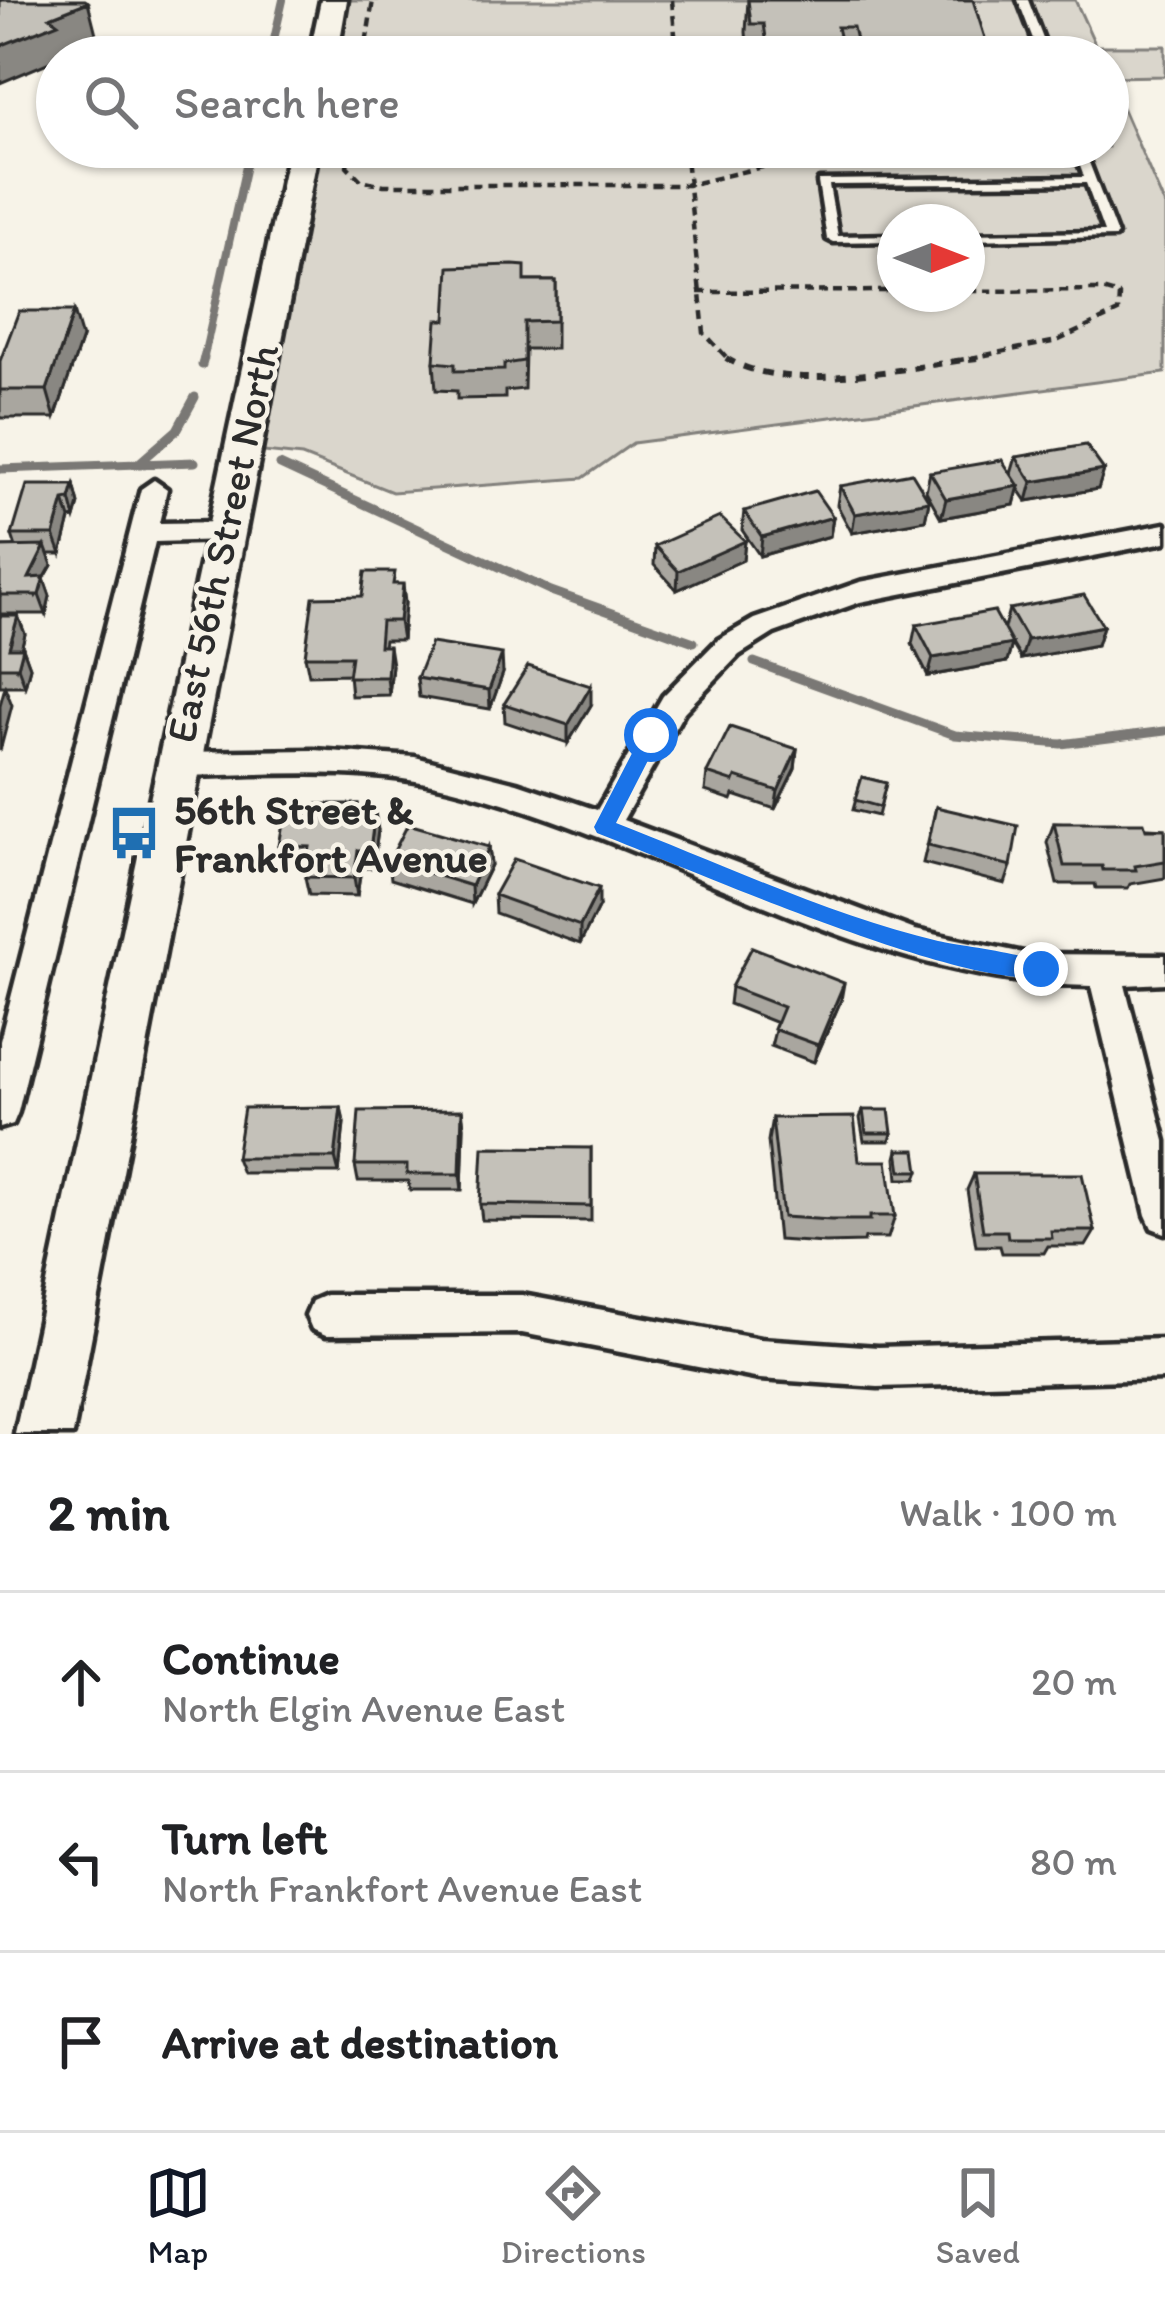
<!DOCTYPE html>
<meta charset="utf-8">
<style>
:root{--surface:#fff;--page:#f2f2f2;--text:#202124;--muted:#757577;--line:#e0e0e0;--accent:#111827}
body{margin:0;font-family:Itim,sans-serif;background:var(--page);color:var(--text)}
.compass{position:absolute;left:877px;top:204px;width:108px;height:108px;border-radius:50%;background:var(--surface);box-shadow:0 3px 9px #0004;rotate:90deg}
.stop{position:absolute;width:36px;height:36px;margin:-27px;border:9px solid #1a73e8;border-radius:50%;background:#fff}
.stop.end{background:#1a73e8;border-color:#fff;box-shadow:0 3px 12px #0008}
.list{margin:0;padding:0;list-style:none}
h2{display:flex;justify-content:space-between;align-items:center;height:156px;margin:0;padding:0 48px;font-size:51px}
h2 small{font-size:39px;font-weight:400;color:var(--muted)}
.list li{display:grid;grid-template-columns:78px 1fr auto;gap:36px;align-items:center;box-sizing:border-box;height:180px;padding:0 48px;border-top:3px solid var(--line)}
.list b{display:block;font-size:45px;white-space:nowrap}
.list p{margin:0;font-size:39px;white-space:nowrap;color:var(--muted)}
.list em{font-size:39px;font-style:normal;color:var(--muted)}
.icon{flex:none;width:66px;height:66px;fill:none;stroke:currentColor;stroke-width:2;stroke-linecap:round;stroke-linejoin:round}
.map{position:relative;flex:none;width:1165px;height:1434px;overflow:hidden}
.search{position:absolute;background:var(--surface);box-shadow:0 3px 9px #0004;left:36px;right:36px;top:36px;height:132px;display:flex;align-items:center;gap:30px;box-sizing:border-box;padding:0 42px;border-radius:66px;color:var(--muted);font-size:45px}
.sheet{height:696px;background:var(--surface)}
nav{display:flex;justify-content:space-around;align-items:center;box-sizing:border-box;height:168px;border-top:3px solid var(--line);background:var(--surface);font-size:33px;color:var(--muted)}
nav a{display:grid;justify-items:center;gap:6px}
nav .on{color:var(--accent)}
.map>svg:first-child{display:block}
.green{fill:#dad6cc;stroke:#82807c;stroke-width:3;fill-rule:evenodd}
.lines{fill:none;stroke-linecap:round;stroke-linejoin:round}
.stream-far1{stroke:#7a7874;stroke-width:8}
.stream{stroke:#7a7874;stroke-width:9}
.lane-casing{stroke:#2b2b2b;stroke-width:9}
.street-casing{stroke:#2b2b2b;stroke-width:9}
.secondary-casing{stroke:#2b2b2b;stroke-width:9}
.path-far1{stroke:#2b2b2b;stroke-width:4.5;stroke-dasharray:9 6;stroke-linecap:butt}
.path{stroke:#2b2b2b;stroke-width:6;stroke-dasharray:10 9;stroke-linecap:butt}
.lane{fill:#f7f3e8;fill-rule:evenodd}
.street{fill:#f7f3e8;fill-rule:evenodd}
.secondary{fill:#f7f3e8;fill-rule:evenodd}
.wall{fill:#a9a69f;stroke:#2b2b2b;stroke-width:3}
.shaded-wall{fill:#898782;stroke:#2b2b2b;stroke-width:3}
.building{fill:#c4c1b9;stroke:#2b2b2b;stroke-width:3}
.route{fill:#1a73e8}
.labels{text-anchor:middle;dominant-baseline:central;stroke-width:9;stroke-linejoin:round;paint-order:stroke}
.street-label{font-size:42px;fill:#2b2b2b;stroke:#f7f3e8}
.poi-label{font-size:42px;font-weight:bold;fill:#2b2b2b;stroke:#f7f3e8;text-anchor:start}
</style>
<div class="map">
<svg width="1165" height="1434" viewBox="0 0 1165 1434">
<rect width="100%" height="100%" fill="#f7f3e8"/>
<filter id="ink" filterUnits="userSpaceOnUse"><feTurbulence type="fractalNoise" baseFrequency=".00833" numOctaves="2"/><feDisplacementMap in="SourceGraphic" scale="24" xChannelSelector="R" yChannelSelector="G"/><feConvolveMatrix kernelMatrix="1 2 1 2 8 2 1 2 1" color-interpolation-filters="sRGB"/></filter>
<g filter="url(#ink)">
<path class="green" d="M349 0H1075L1096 46H1165V76L1109 77 1165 206V373L633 443 583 478 392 492 302 456 263 452 321 147H1108V57H338ZM895 222H967V294H895Z"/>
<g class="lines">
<path class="stream-far1" d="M270 57 283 0
M203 361 250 147"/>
<path class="stream" d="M202 365 204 358
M138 464 177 430 195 397
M280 465 551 591 694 642
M0 469 195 462
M754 662 955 735 1061 744 1165 731"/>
<defs>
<path id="lane" d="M1018 0H1028L1050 57H1040Z
M1073 147H1083L1117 235 1115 237 967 240V234L1104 232 1086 183 829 185 838 236 895 235V241L833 242 827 239 818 182 819 180 1084 177Z"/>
<path id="street" d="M154 480 167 489 159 523 225 522 239 531 225 540 155 542 18 1112 13 1124 0 1128V1041L141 489Z
M1165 524V542L860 602 774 633 739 655 684 712 623 820 915 930 1028 954 1165 955V983L1125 985 1165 1141V1233L1152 1228 1146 1215 1091 986C863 984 666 842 450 788 361 766 268 775 177 776L166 772 162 764 166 756 177 752 314 750 415 757 517 783 597 810 663 696 718 640 754 619 860 582Z
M326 1295H522L760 1339 878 1347 1165 1339V1379L878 1387 760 1379 522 1333 326 1335 312 1329 306 1315 312 1301Z"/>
<path id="secondary" d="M321 0H347L337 57H309Z
M289 147H319L73 1434H15Z"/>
</defs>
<use href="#lane" class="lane-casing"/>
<use href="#street" class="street-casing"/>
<use href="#secondary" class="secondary-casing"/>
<path class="path-far1" d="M672 0 677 57
M364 57 373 0
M350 147 347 166 361 180 384 185H688L799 158
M685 147 704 333 730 361
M698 292 895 291
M955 361 1057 341 1118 312 1119 295 1102 290 967 291"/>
<path class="path" d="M726 358C786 396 909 367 977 358"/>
<use href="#lane" class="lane"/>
<use href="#street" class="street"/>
<use href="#secondary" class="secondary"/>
</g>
<path class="wall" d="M748 0 991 57H748L746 32Z
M526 281H556V349H525L524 389 505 391V398L457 399V391L436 390 434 362 446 320Z
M82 338 55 418H0V361Z
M1016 457 1104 470 1098 489 1027 501 1018 488 1014 505 941 518 926 491 930 472 1011 474Z
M74 485 79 504 75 518 70 519 61 554H48L52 565 44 579 50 596 46 614H0V547H16L12 535Z
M840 486 929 501 925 520 852 533 837 505Z
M744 511 833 517 830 536 760 556 742 530Z
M745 541 743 560 677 590 654 565 655 546Z
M396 584 405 603 402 640H384L383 646 392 665 389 695 351 696 349 674 309 675 305 656 362 596Z
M1009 609 1103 626 1097 645 1021 659 1012 644 1007 662 928 676 912 644 916 625 1004 628Z
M0 616H18L25 634 21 648H23L30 667 25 686H0Z
M503 673 490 709 419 697 417 678Z
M504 704 591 705 568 743 505 722Z
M797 749 795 768 775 809 734 795 732 800 705 791 707 773Z
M862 777 886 783 878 816 853 810Z
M358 804 360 812 378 830 373 868H361L357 896 309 895 305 877 307 865 283 864 279 846 316 811Z
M936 807 1011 866 1005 884 923 863Z
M1054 823 1165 829V878L1130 884 1128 888H1096L1095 884H1057L1047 842Z
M489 847 491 865 472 904 391 879 389 861Z
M494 895 599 906 580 944 495 913Z
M731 987 841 1000 814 1062 771 1046 777 1023 729 1004Z
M341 1107 344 1123 339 1173H242L236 1158Z
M462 1110 464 1127 462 1190H410L408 1181H358L355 1165Z
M863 1110 892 1133 890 1141H864L860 1118Z
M772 1118 859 1161 895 1216 888 1238H865L864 1242 825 1243 778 1240 768 1141Z
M591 1148V1221L482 1220 480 1204Z
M898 1150 919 1171 916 1179H898L896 1158Z
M974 1174 1095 1231 1086 1246H1048L1044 1253H1002L1000 1246H976L967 1190Z"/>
<path class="shaded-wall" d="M88 2 96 34 64 48 66 56 57 57V59L0 83V46L50 17Z
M74 311 82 338 55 418 47 390Z
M1104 470 1098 489 1027 501 1032 482Z
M74 485 79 504 75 518 70 499Z
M1019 486 1014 505 941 518 946 499Z
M64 500 70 519 61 554 54 535Z
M929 501 925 520 852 533 855 514Z
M833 517 830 536 760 556 762 537Z
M745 541 743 560 677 590 678 571Z
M45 546 52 565 44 579 50 596 46 614 39 595 42 585 36 596 29 578Z
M403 584 405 603 402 640 399 621Z
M18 616 25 634 16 667 9 648Z
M1103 626 1097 645 1021 659 1027 640Z
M1012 644 1007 662 928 676 933 658Z
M389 646 392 665 389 695 387 677Z
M23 648 30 667 25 686 18 667Z
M502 654 503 673 490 709 489 690Z
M591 686V705L568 743V725Z
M5 687 12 705 0 751V705Z
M797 749 795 768 775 809 778 791Z
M375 812 378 830 373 868 370 850Z
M489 847 491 865 472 904 471 886Z
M358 850 361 868 357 896 354 878Z
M599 888V906L580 944V926Z
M844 983 841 1000 814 1062 818 1045Z
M341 1107 344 1123 339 1173 335 1158Z
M462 1110 464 1127 462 1190 460 1174Z"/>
<path class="building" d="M0 0H85L88 2 50 17 58 23 0 46Z
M748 0H973L991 57H875L874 54H859L853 27H837L841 45H767L764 24H751Z
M513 265 525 266V281H556V321L524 322V361L504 364V370L455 371V364L434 362 437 320H446L449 267Z
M19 311H74L47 390H0V361Z
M1086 445 1104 470 1032 482 1016 457Z
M1002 460 1019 486 946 499 930 472Z
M912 473 929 501 855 514 840 486Z
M27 485H74L70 499 64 500 54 535H12Z
M815 491 833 517 762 537 744 511Z
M720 517 745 541 678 571 655 546Z
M45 546 29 578 44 577 39 595H0V547Z
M365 572H395L393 584H403L399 621H381L379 646H389L387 677H348L351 656H305L313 597 362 596Z
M1084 595 1103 626 1027 640 1009 609Z
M994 611 1012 644 933 658 916 625Z
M0 616H18L9 648H23L18 667H0Z
M431 643 502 654 489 690 417 678Z
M528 666 591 686 568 725 504 704Z
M730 727 797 749 778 791 736 777 734 782 707 773Z
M862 777 886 783 880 807 855 800Z
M317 804H358L357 812H375L370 850H358L354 878 305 877 310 847 279 846 285 811H316Z
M936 807 1018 826 1011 866 928 845Z
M1054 823H1144L1146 829H1165V861L1135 866 1136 870H1103L1102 866H1064Z
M408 824 489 847 471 886 389 861Z
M514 859 599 888 580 926 494 895Z
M752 947 844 983 818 1045 774 1029 783 1007 731 987Z
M341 1107 335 1158H236L244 1108Z
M462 1110 460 1174H407V1165H355L359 1111Z
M863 1110H889L892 1133H866Z
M854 1117 859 1161H887L895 1216H870V1220H831L783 1217 772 1118Z
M483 1147 591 1148V1206L480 1204Z
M898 1150H916L919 1171H901Z
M974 1174H1082L1095 1231H1051L1052 1238H1008L1007 1231H983Z"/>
</g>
<path class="route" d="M651 728 661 735 616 823C717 862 834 917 938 941 960 946 1043 955 1052 969L1049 975C979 997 678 864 597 833L594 827 644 730Z"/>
<defs>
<symbol id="bus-bare" viewBox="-9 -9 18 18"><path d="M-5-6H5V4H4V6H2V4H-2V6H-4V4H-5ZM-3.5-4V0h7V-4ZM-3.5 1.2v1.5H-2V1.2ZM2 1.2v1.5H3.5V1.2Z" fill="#1f6fb2" stroke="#f7f3e8" stroke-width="2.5" paint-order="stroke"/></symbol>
</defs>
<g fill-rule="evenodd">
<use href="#bus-bare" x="96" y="795" width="76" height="76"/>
</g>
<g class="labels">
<g class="street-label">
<text transform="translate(222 543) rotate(-78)">East 56th Street North</text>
</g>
<g class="poi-label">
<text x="174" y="809">56th Street &amp;<tspan x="174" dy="48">Frankfort Avenue</tspan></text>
</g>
</g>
</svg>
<svg class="compass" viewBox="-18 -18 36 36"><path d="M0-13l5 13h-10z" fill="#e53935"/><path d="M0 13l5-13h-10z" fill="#757577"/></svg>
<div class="stop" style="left:651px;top:735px"></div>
<div class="stop end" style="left:1041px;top:969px"></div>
<div class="search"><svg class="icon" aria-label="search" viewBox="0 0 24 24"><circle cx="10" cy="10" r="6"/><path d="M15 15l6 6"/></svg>Search here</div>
</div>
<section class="sheet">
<h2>2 min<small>Walk · 100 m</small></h2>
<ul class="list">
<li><svg class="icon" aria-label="ahead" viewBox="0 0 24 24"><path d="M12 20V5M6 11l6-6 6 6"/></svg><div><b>Continue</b><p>North Elgin Avenue East</p></div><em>20 m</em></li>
<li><svg class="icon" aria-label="left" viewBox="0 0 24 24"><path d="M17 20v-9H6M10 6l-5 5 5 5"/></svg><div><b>Turn left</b><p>North Frankfort Avenue East</p></div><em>80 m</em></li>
<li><svg class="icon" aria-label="arrive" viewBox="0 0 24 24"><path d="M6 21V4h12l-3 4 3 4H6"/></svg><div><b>Arrive at destination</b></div></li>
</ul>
</section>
<nav>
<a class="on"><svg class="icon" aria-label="map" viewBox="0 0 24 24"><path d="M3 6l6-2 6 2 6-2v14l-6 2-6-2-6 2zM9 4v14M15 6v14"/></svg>Map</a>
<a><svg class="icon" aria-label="directions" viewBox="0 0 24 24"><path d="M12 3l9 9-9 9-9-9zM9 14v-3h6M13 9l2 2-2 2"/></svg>Directions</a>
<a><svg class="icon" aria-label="saved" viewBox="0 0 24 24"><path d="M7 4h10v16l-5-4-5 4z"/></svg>Saved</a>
</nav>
